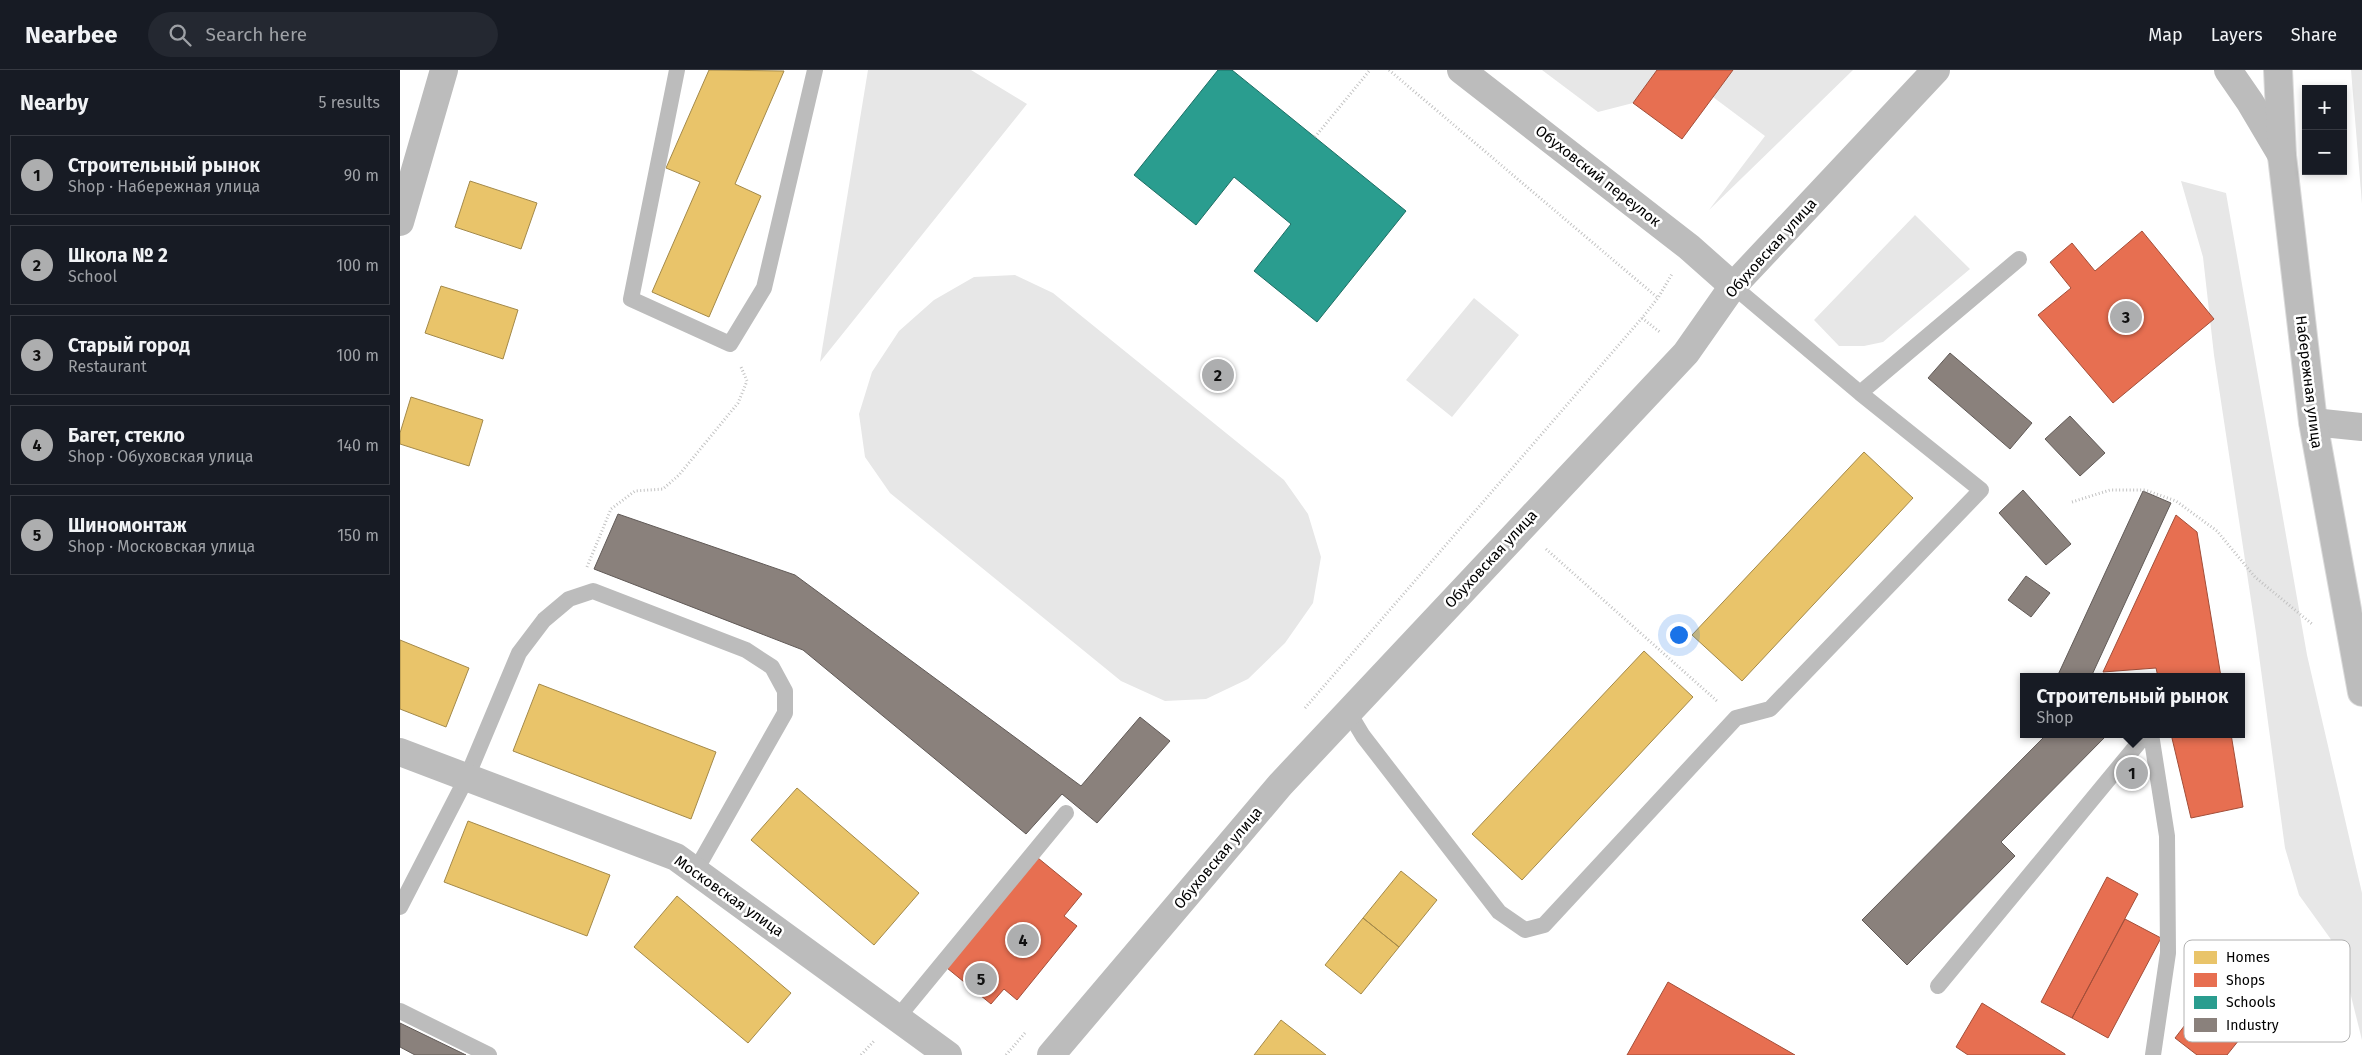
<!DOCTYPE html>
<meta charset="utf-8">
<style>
:root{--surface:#171b24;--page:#242831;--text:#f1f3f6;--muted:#9ea1a6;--line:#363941;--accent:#adaeaf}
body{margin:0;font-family:"Fira Sans",sans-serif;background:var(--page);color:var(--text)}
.controls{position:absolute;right:15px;top:15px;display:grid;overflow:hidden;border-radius:0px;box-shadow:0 2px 8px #0003}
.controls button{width:45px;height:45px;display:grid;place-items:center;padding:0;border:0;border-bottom:1px solid var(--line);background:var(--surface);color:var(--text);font:25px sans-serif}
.you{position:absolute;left:1278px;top:564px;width:18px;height:18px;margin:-12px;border:4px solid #fff;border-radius:50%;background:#1a73e8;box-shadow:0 0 0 8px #1a73e833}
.badge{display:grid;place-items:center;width:32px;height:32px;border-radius:50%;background:var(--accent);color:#111;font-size:16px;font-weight:700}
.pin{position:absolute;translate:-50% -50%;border:2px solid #fff;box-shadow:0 1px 5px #0006}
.popup{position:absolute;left:1620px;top:603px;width:225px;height:65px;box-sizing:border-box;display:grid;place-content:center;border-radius:0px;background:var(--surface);filter:drop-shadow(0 1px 4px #0005);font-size:16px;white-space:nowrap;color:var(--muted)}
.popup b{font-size:19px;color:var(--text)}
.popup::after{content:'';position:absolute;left:50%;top:100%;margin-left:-10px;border:10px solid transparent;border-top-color:var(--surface)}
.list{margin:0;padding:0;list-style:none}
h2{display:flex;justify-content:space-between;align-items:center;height:65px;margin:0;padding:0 20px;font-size:21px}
h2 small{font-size:16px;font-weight:400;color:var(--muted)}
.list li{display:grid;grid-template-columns:32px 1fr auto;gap:15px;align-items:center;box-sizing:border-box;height:80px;margin:0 10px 10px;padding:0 10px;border:1px solid var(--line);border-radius:0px}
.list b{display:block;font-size:19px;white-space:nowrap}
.list p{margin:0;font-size:16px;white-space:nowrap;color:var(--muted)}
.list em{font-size:16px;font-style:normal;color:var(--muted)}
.icon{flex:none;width:28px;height:28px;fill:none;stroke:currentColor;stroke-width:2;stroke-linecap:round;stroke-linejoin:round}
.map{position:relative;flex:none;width:1962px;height:985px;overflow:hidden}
header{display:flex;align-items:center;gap:30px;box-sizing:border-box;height:70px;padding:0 25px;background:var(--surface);border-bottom:1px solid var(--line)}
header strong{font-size:24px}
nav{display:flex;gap:28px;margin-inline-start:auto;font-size:18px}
.search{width:350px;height:45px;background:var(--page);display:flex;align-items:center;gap:12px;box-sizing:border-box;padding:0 18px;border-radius:28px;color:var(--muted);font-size:19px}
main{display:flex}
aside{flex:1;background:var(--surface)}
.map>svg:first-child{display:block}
.green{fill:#e7e7e7}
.homes{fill:#e9c46a;stroke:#a3894a}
.shops{fill:#e76f51;stroke:#a24e39}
.schools{fill:#2a9d8f;stroke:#1d6e64}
.industry{fill:#8a817c;stroke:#615a57}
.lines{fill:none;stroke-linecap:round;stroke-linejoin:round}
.primary-casing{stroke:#dbdbdb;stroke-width:30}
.path{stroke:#c2c2c2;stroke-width:3;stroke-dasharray:1 2.5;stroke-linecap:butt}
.service{stroke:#bcbcbc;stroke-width:16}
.minor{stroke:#bcbcbc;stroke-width:28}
.tertiary{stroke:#bcbcbc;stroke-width:28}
.primary{stroke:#bcbcbc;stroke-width:28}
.labels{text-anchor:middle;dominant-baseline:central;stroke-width:5;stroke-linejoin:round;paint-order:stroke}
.street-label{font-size:15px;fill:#000;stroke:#fff}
.key{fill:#fff;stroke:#b2b2b2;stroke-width:1}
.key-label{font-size:14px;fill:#000}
</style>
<header>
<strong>Nearbee</strong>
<div class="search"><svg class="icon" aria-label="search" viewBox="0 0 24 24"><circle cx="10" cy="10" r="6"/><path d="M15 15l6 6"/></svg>Search here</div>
<nav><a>Map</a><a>Layers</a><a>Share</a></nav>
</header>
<main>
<aside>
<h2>Nearby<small>5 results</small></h2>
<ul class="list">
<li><span class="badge">1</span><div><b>Строительный рынок</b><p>Shop · Набережная улица</p></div><em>90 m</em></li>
<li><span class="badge">2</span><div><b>Школа № 2</b><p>School</p></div><em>100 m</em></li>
<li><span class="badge">3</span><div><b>Старый город</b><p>Restaurant</p></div><em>100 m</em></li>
<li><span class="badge">4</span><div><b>Багет, стекло</b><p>Shop · Обуховская улица</p></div><em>140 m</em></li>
<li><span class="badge">5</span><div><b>Шиномонтаж</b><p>Shop · Московская улица</p></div><em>150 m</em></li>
</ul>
</aside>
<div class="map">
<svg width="1962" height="985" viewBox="0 0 1962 985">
<rect width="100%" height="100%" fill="#fff"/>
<path class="green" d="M468 0H571L627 34 420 292Z
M1142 0H1257L1233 33 1198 42Z
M1333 0H1453L1309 140 1365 66 1313 27Z
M1951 0H1962V134Z
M1781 111 1826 123 1907 585 1962 823V970L1940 882 1899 825 1885 778 1856 563 1814 285 1803 187Z
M1515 145 1570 199 1483 272 1464 276H1439L1414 250Z
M615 205 653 223 884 410 908 444 921 487 913 533 885 573 848 609 806 629 765 631 721 611 490 423 465 387 459 344 472 302 499 261 534 230 574 207Z
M1074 228 1119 265 1052 347 1006 310Z"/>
<path class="homes" d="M309 0 384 1 335 114 361 126 309 247 252 222 300 112 266 98Z
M70 111 137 133 121 179 55 157Z
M41 216 118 240 103 289 25 263Z
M11 327 83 350 69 396 0 374V363Z
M1464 382 1513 428 1342 611 1292 565Z
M0 570 69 598 46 657 0 639Z
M1244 581 1293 627 1122 810 1072 764Z
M139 614 316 682 291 749 113 681Z
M397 718 519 823 474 875 351 770Z
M68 751 210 805 187 866 44 812Z
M1001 801 1037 830 999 877 963 848Z
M277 826 391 923 348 973 234 877Z
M963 848 999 877 961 924 925 895Z
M881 950 926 985H854Z"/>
<path class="shops" d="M1257 0H1333L1282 69 1233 33Z
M1742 161 1814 249 1713 333 1638 245 1671 218 1650 192 1672 173 1695 201Z
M1776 445 1797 462 1821 607H1758L1756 598 1703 602Z
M1771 664H1831L1843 737 1791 748Z
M638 788 682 824 664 846 677 856 617 930 604 919 591 934 547 898Z
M1707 807 1738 824 1672 948 1641 932Z
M1725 849 1761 868 1708 968 1672 948Z
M1268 912 1332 949 1395 985H1227Z
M1582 933 1665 984V985H1568L1556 977Z
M1802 933 1843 965 1827 985H1797L1775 968Z"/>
<path class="schools" d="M818 0H832L1006 141 917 252 854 201 891 154 834 107 796 155 734 105Z"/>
<path class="industry" d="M1550 283 1632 353 1610 379 1528 308Z
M1670 346 1705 383 1680 406 1645 369Z
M1623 420 1671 474 1646 495 1599 443Z
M1743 421 1771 433 1691 607H1657Z
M218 444 395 505 681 716 740 647 770 671 697 753 662 724 626 764 403 580 194 499Z
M1626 506 1650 523 1631 547 1608 530Z
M1647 664H1708L1601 772 1615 786 1507 895 1462 850Z
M0 953 66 985H15L0 977Z"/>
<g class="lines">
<defs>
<path id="primary" d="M1878 0 1882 86 1913 352 1962 622"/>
</defs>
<use href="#primary" class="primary-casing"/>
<path class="path" d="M989 0 1258 228
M915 67 970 0
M1242 248 1261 263
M1672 432 1710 420H1745L1776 431 1817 461 1855 507 1912 554
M1146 479 1317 631
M187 497 211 439 235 421 263 419 279 405 338 333 347 311 341 297
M905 638 1242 248 1258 228 1272 204
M461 985 474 971
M606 985 625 963"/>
<path class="service" d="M277 0 231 229 330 274 364 218 415 0
M1333 216 1460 323 1619 189
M948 641 963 666 1099 842 1125 860 1144 855 1336 648 1370 639 1581 420 1460 323
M1751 664 1767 766 1768 883 1753 985
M0 837 67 707 119 583 144 550 169 529 193 521 346 580 372 597 385 621V643L296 800
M1538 916 1746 664
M0 941 89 985
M498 947 666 743"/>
<path class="minor" d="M1061 0 1289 177 1333 216
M0 152 44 0
M1913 352 1962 357
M0 682 276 787 548 985"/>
<path class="tertiary" d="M1828 0 1850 32 1882 86
M651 985 880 715 1286 283 1333 216 1536 0"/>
<use href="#primary" class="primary"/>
</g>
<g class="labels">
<g class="street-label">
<text transform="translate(1198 106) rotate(38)">Обуховский переулок</text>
<text transform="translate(1371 178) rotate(-48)">Обуховская улица</text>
<text transform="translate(1909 312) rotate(83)">Набережная улица</text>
<text transform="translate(1091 489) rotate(-47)">Обуховская улица</text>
<text transform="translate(818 788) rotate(-50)">Обуховская улица</text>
<text transform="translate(329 826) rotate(35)">Московская улица</text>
</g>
</g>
<rect x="1784" y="870" width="166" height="102" rx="8" class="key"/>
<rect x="1794" y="881" width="23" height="13" fill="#e9c46a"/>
<rect x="1794" y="903" width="23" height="14" fill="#e76f51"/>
<rect x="1794" y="926" width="23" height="13" fill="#2a9d8f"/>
<rect x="1794" y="948" width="23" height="14" fill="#8a817c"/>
<g class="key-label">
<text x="1826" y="892">Homes</text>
<text x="1826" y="915">Shops</text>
<text x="1826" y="937">Schools</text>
<text x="1826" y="960">Industry</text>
</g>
</svg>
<div class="controls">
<button>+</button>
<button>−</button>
</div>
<div class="you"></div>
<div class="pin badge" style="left:1732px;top:703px">1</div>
<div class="popup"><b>Строительный рынок</b>Shop</div>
<div class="pin badge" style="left:818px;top:305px">2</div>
<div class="pin badge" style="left:1726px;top:247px">3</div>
<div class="pin badge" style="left:623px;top:870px">4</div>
<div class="pin badge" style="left:581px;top:909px">5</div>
</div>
</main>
